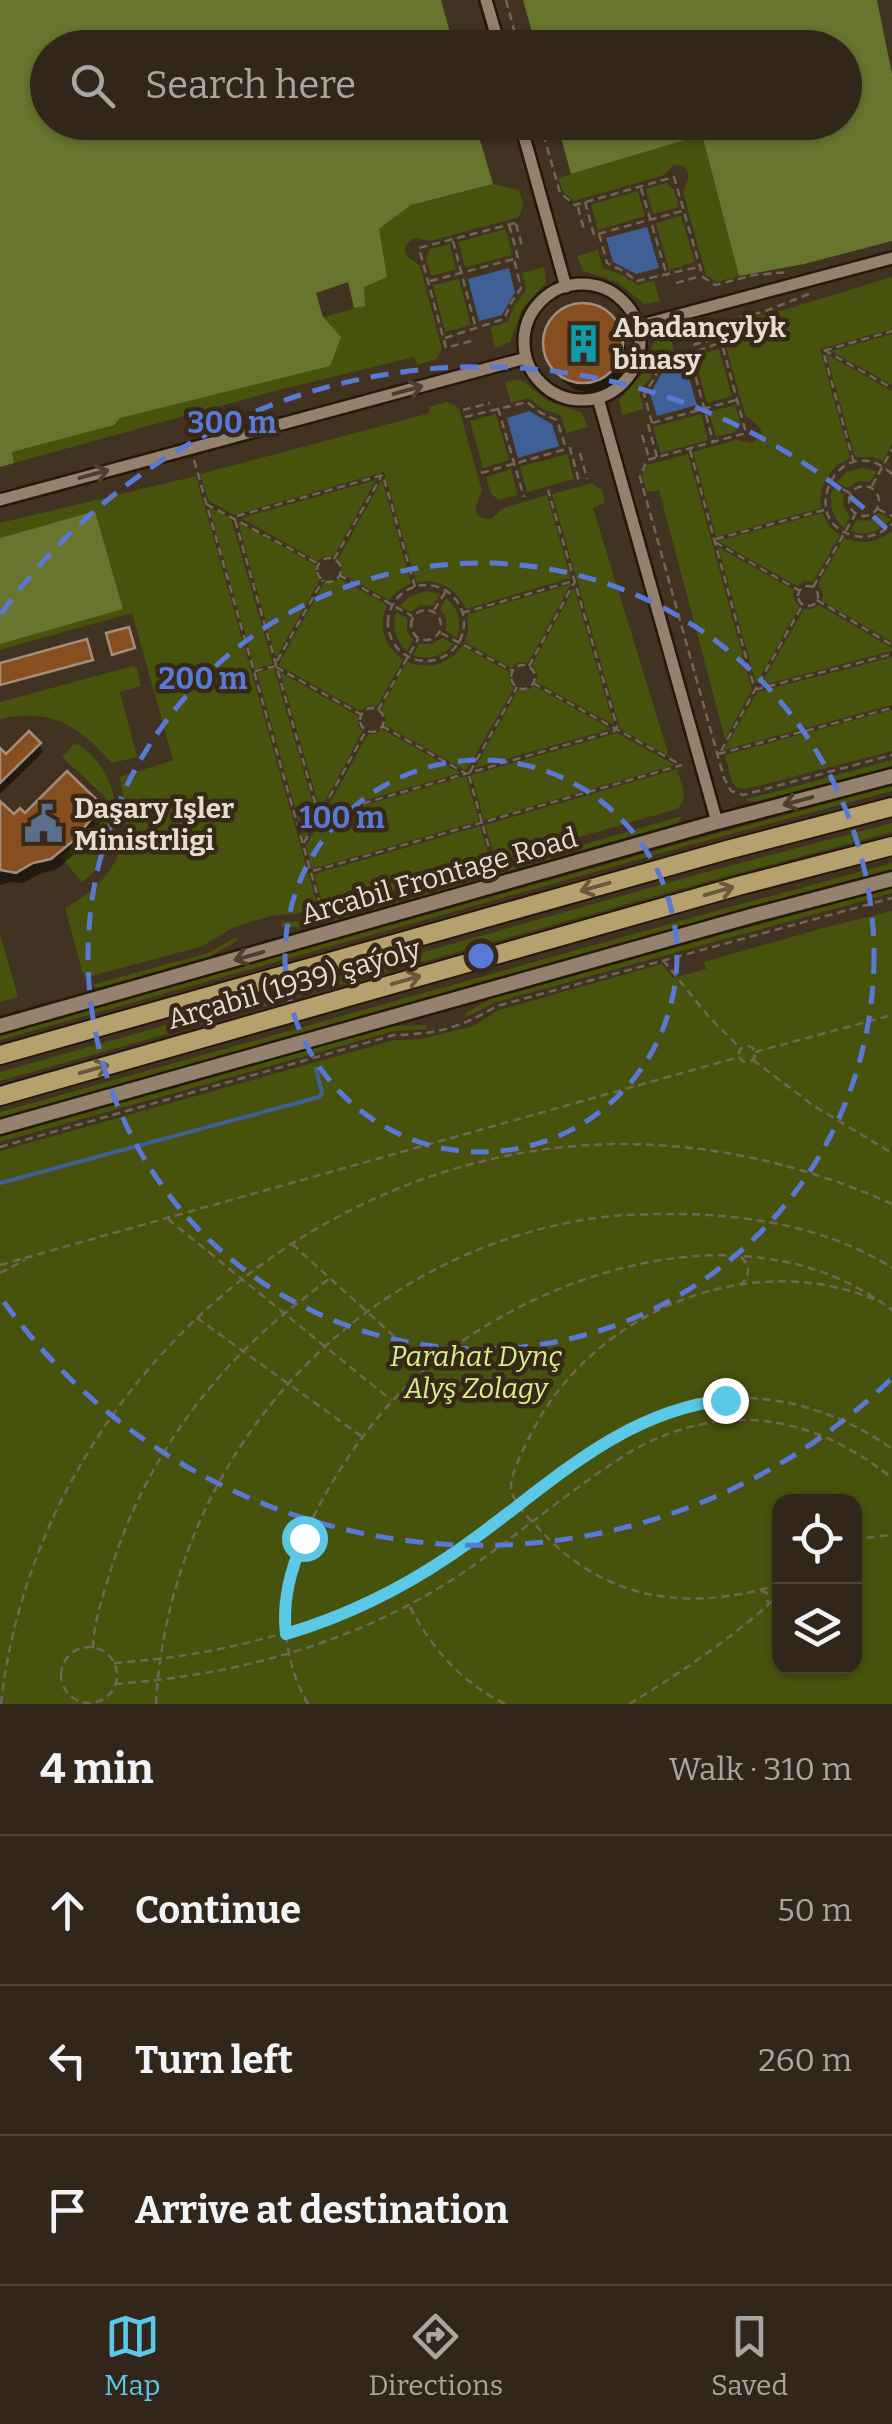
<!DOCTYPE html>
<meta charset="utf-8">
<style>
:root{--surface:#312619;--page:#392e22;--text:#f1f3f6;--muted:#a8a5a2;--line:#4c4338;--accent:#5bc8e7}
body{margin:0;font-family:Bitter,serif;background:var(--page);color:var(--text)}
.controls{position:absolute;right:30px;bottom:30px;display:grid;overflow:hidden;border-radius:20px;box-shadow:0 2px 8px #0004}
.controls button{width:90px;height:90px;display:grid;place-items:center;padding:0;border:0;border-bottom:2px solid var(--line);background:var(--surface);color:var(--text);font:50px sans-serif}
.stop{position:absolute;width:30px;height:30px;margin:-22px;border:8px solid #5bc8e7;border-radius:50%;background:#fff}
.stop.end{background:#5bc8e7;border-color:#fff;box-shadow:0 2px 10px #0008}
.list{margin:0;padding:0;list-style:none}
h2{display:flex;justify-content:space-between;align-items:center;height:130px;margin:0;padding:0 40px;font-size:42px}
h2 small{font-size:32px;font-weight:400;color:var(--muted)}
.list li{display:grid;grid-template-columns:65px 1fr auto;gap:30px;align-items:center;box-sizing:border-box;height:150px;padding:0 40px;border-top:2px solid var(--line)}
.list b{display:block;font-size:38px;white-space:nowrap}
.list em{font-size:32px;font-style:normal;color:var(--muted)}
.icon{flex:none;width:55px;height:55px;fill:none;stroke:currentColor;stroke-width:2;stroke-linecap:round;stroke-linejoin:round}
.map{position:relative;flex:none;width:892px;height:1704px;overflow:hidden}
.search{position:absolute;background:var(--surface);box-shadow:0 2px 8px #0004;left:30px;right:30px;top:30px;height:110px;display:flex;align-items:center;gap:25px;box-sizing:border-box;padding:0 35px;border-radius:55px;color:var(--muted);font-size:38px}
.sheet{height:580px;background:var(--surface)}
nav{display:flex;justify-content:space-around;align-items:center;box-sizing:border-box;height:140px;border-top:2px solid var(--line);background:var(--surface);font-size:28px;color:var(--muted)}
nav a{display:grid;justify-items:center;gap:5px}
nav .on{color:var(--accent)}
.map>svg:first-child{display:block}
.green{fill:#47520d;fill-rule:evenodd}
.forest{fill:#68752e}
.water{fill:#3f6097}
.shadow{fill:#0007}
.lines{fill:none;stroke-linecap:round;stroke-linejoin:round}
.stream{stroke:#3f6097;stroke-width:4}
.building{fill:#874f20;stroke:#a38d7d;stroke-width:2.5}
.minor-casing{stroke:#271909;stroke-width:16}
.tertiary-casing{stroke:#271909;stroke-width:19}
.primary-casing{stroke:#271909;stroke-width:22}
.path{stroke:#746657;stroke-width:2.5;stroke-dasharray:8 5;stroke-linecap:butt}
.minor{stroke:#94826f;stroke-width:11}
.tertiary{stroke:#94826f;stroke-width:14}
.primary{stroke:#b4a16e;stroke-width:18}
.oneway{stroke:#4e3e2d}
.oneway2{stroke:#69583a}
.route{stroke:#5bc8e7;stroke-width:12}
.ring{fill:none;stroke:#5979d6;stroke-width:5;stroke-dasharray:18 12}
.labels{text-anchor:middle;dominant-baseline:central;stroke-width:9;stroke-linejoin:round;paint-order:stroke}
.poi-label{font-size:28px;font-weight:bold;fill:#e6dcd2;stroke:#372817;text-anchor:start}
.street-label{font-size:28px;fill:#e6dcd2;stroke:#372817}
.park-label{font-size:28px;font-style:italic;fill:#d9ed8a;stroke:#372817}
.centre{fill:#5979d6;stroke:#372817;stroke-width:5}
.ring-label{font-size:30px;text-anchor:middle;font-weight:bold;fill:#5979d6;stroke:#372817;stroke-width:9;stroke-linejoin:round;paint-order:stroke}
</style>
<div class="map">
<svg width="892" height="1704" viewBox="0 0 892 1704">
<rect width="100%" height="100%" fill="#413221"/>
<path class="green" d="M702 135 739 276 717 282 706 275 683 193C685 182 694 177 683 166L674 165 662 176 573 201 563 192 558 178Z
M666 183 674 190 679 207 653 214 646 189Z
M493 184 519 190 523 205 519 217 430 241 414 238 406 244C402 259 413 258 420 266L442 349 436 360 417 365 414 357 271 392 14 463 12 452 113 425 120 418 323 317 364 306V287L378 230 411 205Z
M638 191 645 216 598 230 591 205Z
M681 216 695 262 669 270 656 223Z
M506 229 512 255 465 267 458 242Z
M450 244 456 269 431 276 426 259 430 249Z
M598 250 603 268 621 274 637 285 654 281 660 301 644 304 617 282 583 271 577 256Z
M544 267 546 282 522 309 510 342 495 348 490 327 507 322 515 305 526 290 522 273Z
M892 277V329L820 349 850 458C828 468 819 485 821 508L716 537 693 452 736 440 752 443C772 430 754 423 745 415L722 332C732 317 750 316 767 315Z
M459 279 471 325 445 332 433 285Z
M892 334V385L831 351Z
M664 335H670L675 355 658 360 651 377 639 392 644 409 622 415 619 400 643 373 654 340Z
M719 349 732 396 707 403 694 356Z
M826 354 892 391V444L883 461 873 457H855Z
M517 379 524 382 548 401 582 413 588 427 566 433 561 416 543 409 528 398 511 403 505 382Z
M447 402 459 408 482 491C478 503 467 518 491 519L503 508 547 495 571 578 466 609C456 588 439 578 416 582L384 472 234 515 208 500 200 474 430 413 429 407Z
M735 405 740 422 736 432 716 437 709 412Z
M496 414 509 460 483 468 470 421Z
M701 414 708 440 661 453 653 427Z
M567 454 574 479 527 492 520 467Z
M688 454 752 690 725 739 659 490 647 492 642 476 647 465Z
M862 468 877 471 870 482 858 481 848 488 836 482 847 472Z
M511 469 518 495 499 500 491 494 486 477Z
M196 476 319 911 271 916 234 927 203 946 84 978 65 908C74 902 84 897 92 890 130 856 127 822 120 777L173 760 132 613 0 650V644L123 609 95 511 0 538V523Z
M376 480 333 557 325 556 318 561 241 518Z
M382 480 411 583 396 592 389 600 342 574 341 564 338 559Z
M592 483 602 491 605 503 593 508 669 756 620 729 552 494Z
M833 488 844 494 843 505 850 517 844 528C832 517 828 504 833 488Z
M209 507 231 519 273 664 255 669Z
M822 513 831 528 840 535 813 582 804 581 797 586 718 541Z
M879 513 891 519C880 532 866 537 850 531L857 520 869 521Z
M238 522 316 565V576L320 580 276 658Z
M892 531V642L822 601 823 594 818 584 844 538C862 545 876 543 892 531Z
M718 547 794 590 793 597 799 607 756 684Z
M339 578 387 605C378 627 384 645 403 660L377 706H368L360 711 278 665 324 583H332Z
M571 584 528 663 519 662 511 668 465 642 468 631V614Z
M574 588 614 725 536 682 538 675 532 665Z
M426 591 440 594 433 606 421 605 411 612 399 606 411 596Z
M446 598C459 609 462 621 457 638L446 631V617L440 609Z
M819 605 892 648V651L760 686 804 609H812Z
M396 612 407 618V632L413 640 407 651C395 640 392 628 396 612Z
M442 638 454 644C443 656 429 661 413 655L419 644H432Z
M462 646 509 672 510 683 514 688 466 771 385 725 386 718 381 709 407 662C429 670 448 665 462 646Z
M892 657V705L724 750 757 692Z
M133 666 137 668 141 686 120 692 137 757 112 763C78 726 53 708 0 719V702Z
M274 668 317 817 304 840 257 673Z
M280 672 358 716V726L363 731 320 810Z
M534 686 611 729 475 768 518 690H527Z
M892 710V751L746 789 737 788 732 782 725 755Z
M382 729 460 773 325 812 368 734H376Z
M617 733 675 765 484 820 471 775Z
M78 744C126 775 129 849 82 882L61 857C81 841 99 822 105 797L62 757 73 745Z
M892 760V766L757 802 744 800Z
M677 769C681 784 690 798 677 809L496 861 485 825Z
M466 776 479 821 312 869 306 846 321 818Z
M892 786V791L690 845 0 1040V1035L689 841Z
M682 816 678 823 324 925 311 927H281L282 921 310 922 323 919Z
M892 823V832L702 883 0 1081V1072L699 874Z
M480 826 491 863 324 910 314 874Z
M892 863V870L713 918 0 1118V1112L712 912Z
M892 888V893L496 1002 466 1017 465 1013 494 997Z
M892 911V1704H0V1151L395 1040 422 1039 473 1026 499 1010 662 964 673 978 706 969 704 962 823 928ZM780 1502H854V1666H780Z
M0 934 18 997 0 1002Z
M236 937 237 941 205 959 98 988 91 985 208 953Z
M426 1025 427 1029 394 1031 0 1142V1137L392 1026Z"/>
<path class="forest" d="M0 0H441L454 47 48 48V122L475 123 493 184 411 205 379 229 387 277 364 287 365 306 354 308 348 282 316 293 323 317 341 337 330 366 120 418 114 425 12 452 14 463 0 467Z
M523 0H877L892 74V241L804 264 739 276 702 135 571 174 557 123 844 122V48L536 47Z
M95 511 123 609 0 644V538Z"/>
<path class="water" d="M647 227 659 268 636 274 613 262 606 238Z
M509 268 515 292 502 315 479 321 468 279Z
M685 365 697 405 657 416 650 394 663 371Z
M529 411 552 424 559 446 518 458 507 418Z"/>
<path class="shadow" d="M582 306 598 309 611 319 626 347 628 355 627 363 620 378 608 389 592 393 575 390 562 380 547 353 546 345 549 328 559 315 566 310Z
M86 642 92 661 0 686V666Z
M39 744 43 752 0 794V754L6 757Z
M98 805 104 816 89 841 57 869 40 874 23 883 11 882 0 885V817L25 816Z"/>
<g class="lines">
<path class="stream" d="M0 1183 319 1097 322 1093 316 1069"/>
</g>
<path class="building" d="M543 343a40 40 0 1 1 80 0a40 40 0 1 1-80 0Z
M129 627 135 648 112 655 106 633Z
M87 639 93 660 0 685V663Z
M29 731 41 743 0 783V748L6 754Z
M67 771 100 803 92 818 74 840 51 859 33 863 16 873 0 870V801L14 814 20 808 25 813Z"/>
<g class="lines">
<defs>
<path id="minor" d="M486 0 500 48
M520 122 566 287
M524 342a58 58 0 1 1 116 0a58 58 0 1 1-116 0Z
M638 326 892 258
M598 398 717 822
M0 500 526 358"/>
<path id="tertiary" d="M0 1026 717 822 892 776
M0 1127 751 916 892 879"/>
<path id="primary" d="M0 1055 727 850 892 807
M0 1096 738 886 892 846"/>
</defs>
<use href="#minor" class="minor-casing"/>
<use href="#tertiary" class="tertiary-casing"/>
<use href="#primary" class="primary-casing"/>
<path class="path" d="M506 0 519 48
M540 122 560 193 575 205 674 177 703 277 715 285 754 275 789 272
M641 188 667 276
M585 202 594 235 682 211
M578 207 584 230
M516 224 523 249
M599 234 607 263 623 271 637 281 698 267
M453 241 476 329
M430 281 518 258 509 224
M676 283 701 276
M809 294 763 312 726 320 719 333 746 433 647 460 640 477 724 778 731 791 743 795 892 755
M445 338 504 319 511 303 521 288 514 259
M471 341 446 348 419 248 519 222
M693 345 720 337
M824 350 892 388
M689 352 713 441
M498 408 524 497
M463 410 490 403
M465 417 527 402 541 413 557 420 566 449
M652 423 644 394 654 379 661 363 720 343
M642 435 649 458
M690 450 754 687 758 689 892 654
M580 453 587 479
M657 457 648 424 736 400
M194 460 323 915
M854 463 823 351 892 331
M481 473 570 448 579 481
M892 474C839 425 793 524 856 536 870 539 882 533 892 524
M831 483 850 493
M872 486 892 449
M849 501a15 15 0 1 1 30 0a15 15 0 1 1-30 0Z
M206 504 319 564
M878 509 892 516
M716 539 824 510
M715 542 800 591
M317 570a12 12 0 1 1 24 0a12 12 0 1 1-24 0Z
M334 559 381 477
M339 575 412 616
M388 623a38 38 0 1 1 76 0a38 38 0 1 1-76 0Z
M798 596a10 10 0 1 1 20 0a10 10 0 1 1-20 0Z
M415 587 383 475 237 516 235 520 318 813 323 815 614 731 617 727 548 490
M813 587 855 515
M817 600 892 645
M434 610 446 591
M411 625a15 15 0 1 1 30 0a15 15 0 1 1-30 0Z
M462 613 573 581
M441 633 513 671
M277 661 323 580
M511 677a12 12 0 1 1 24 0a12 12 0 1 1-24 0Z
M529 666 574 583
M276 667 362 715
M255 671 276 666
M533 683 681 765
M360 720a12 12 0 1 1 24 0a12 12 0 1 1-24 0Z
M378 710 418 639
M382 726 465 773
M721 751 803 604
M718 754 892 708
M470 772 517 687
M469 776 494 866
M304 843 366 731
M313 871 682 765
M663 960 709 1017 741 1049
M739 1054a8 8 0 1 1 16 0a8 8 0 1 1-16 0Z
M755 1052 892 1015
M753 1060 814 1106 892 1153
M0 1147 394 1035C437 1034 460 1028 497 1006L892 898
M168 1219 391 1400
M292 1244 427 1366
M741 1257C751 1267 750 1273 742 1284
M0 1265 739 1057
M0 1273 25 1260
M197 1318 361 1436
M854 1539 892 1535
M780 1584C692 1612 607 1602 542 1532 532 1522 514 1504 511 1489 509 1473 531 1434 539 1419 605 1307 753 1249 876 1300
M761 1591 767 1593 768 1603
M410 1607C433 1650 461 1682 505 1704
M61 1675a28 28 0 1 1 56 0a28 28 0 1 1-56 0Z
M93 1648C94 1620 104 1592 112 1566 140 1478 191 1399 259 1336 281 1315 306 1297 330 1278
M114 1663C216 1656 313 1632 404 1583 527 1518 634 1369 789 1403 828 1412 860 1426 892 1449
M115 1684C238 1675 357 1643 461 1574 520 1534 574 1486 635 1449 726 1400 813 1415 892 1478
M1 1704C35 1396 309 1146 620 1144 714 1144 806 1165 892 1204
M156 1704C169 1465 345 1260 583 1220 616 1214 649 1214 682 1214 752 1215 832 1229 892 1268
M308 1704C269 1635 286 1568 321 1502 348 1453 381 1408 423 1371 545 1267 753 1204 892 1310
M629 1704C682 1672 734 1637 780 1594"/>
<use href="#minor" class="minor"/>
<use href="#tertiary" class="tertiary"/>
<use href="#primary" class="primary"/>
</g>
<defs><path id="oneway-shaft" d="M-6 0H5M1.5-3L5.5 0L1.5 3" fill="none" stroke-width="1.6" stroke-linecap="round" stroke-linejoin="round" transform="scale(2.5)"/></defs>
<g class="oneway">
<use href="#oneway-shaft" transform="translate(408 390) rotate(-15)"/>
<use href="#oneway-shaft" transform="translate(94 474) rotate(-15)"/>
<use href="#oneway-shaft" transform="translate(798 801) rotate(165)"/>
<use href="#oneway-shaft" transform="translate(249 956) rotate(164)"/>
</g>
<g class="oneway2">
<use href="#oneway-shaft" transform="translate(595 887) rotate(164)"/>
<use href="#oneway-shaft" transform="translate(719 891) rotate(-16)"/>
<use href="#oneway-shaft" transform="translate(406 980) rotate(-16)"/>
<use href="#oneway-shaft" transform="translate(94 1069) rotate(-16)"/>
</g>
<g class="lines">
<path class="route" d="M304 1538C291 1569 282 1600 286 1634 343 1617 401 1589 451 1555 539 1496 614 1412 725 1400"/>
</g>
<g class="ring">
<circle cx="481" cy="956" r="196"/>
<circle cx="481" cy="956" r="393"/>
<path d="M890 1380A589 589 0 0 1 1 1298M1 614A589 589 0 0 1 890 532"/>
</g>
<defs>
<symbol id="building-bare" viewBox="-9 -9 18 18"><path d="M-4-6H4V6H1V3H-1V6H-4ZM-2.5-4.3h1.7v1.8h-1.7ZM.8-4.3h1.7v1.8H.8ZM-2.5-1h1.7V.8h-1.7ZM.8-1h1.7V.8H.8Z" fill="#0f9aa8" stroke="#372817" stroke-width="2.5" paint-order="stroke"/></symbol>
<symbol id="civic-bare" viewBox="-9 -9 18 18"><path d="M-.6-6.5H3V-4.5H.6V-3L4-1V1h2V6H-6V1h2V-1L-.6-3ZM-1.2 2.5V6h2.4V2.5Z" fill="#5c6f8a" stroke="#372817" stroke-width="2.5" paint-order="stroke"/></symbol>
</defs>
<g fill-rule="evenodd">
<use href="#building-bare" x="556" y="316" width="55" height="55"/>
<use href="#civic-bare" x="16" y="796" width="55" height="55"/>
</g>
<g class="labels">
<g class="poi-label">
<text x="613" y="327">Abadançylyk<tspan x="613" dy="32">binasy</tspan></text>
<text x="74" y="808">Daşary Işler<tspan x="74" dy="32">Ministrligi</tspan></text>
</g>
<g class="street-label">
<text transform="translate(439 876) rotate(-16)">Arcabil Frontage Road</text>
<text transform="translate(294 984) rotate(-16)">Arçabil (1939) şaýoly</text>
</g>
<g class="park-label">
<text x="476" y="1356">Parahat Dynç<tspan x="476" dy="32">Alyş Zolagy</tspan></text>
</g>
</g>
<circle cx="481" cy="956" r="15" class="centre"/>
<g class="ring-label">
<text x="232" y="433">300 m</text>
<text x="203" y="689">200 m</text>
<text x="342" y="828">100 m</text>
</g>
</svg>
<div class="controls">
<button><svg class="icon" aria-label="locate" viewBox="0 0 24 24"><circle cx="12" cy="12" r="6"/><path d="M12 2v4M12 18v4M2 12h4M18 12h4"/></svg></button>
<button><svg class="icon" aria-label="layers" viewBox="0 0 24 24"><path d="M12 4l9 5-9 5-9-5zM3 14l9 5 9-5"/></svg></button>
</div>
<div class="stop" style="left:304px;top:1538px"></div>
<div class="stop end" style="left:725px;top:1400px"></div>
<div class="search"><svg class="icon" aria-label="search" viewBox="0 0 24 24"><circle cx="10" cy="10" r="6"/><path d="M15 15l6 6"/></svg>Search here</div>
</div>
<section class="sheet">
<h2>4 min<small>Walk · 310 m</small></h2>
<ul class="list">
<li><svg class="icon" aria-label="ahead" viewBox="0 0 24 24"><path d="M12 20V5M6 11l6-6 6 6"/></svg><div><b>Continue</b></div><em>50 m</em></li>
<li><svg class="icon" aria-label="left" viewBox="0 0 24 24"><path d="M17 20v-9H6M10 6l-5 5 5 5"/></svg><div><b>Turn left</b></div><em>260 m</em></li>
<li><svg class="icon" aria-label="arrive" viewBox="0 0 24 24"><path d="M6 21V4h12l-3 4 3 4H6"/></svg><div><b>Arrive at destination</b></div></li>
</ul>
</section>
<nav>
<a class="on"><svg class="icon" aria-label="map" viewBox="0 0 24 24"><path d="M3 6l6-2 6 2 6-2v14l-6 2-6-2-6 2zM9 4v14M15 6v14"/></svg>Map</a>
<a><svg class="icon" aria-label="directions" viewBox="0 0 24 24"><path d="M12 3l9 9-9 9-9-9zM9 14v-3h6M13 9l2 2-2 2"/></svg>Directions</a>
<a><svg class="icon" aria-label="saved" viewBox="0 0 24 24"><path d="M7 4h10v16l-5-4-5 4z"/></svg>Saved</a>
</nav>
